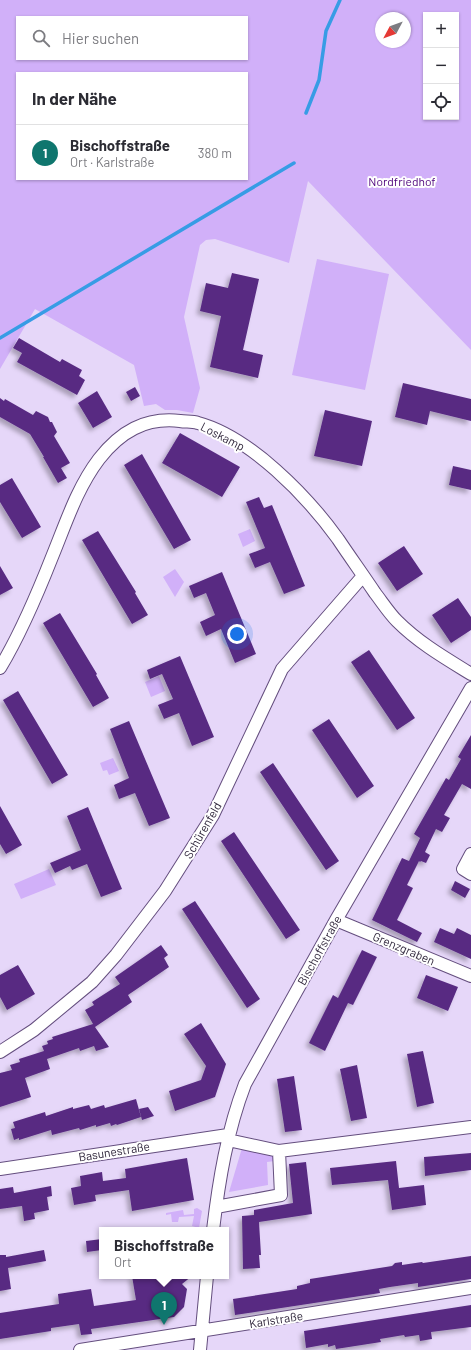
<!DOCTYPE html>
<html lang="de">
<meta charset="utf-8">
<style>
:root{--surface:#fff;--page:#f2f2f3;--text:#2b2b33;--muted:#7c7c81;--line:#e1e1e2;--accent:#0f766e}
body{margin:0;font-family:Barlow,sans-serif;background:var(--page);color:var(--text)}
.controls{position:absolute;right:12px;top:12px;display:grid;overflow:hidden;border-radius:0px;box-shadow:0 1px 3px #0004}
.controls button{width:36px;height:36px;display:grid;place-items:center;padding:0;border:0;border-bottom:1px solid var(--line);background:var(--surface);color:var(--text);font:20px sans-serif}
.compass{position:absolute;left:375px;top:12px;width:36px;height:36px;border-radius:50%;background:var(--surface);box-shadow:0 1px 3px #0004;rotate:229deg}
.you{position:absolute;left:237px;top:634px;width:14px;height:14px;margin:-10px;border:3px solid #fff;border-radius:50%;background:#1a73e8;box-shadow:0 0 0 6px #1a73e833}
.badge{display:grid;place-items:center;width:26px;height:26px;border-radius:50%;background:var(--accent);color:#fff;font-size:13px;font-weight:700}
.pin{position:absolute;translate:-50% -33px;filter:drop-shadow(0 1px 2px #0008)}
.pin::after{content:'';position:absolute;top:21px;width:14px;height:12px;background:inherit;clip-path:polygon(0 0,100% 0,50% 100%)}
.popup{position:absolute;left:99px;top:1227px;width:130px;height:52px;box-sizing:border-box;display:grid;place-content:center;border-radius:0px;background:var(--surface);filter:drop-shadow(0 1px 3px #0005);font-size:13px;white-space:nowrap;color:var(--muted)}
.popup b{font-size:15px;color:var(--text)}
.popup::after{content:'';position:absolute;left:50%;top:100%;margin-left:-8px;border:8px solid transparent;border-top-color:var(--surface)}
.list{margin:0;padding:0;list-style:none}
h2{display:flex;justify-content:space-between;align-items:center;height:52px;margin:0;padding:0 16px;font-size:17px}
h2 small{font-size:13px;font-weight:400;color:var(--muted)}
.list li{display:grid;grid-template-columns:26px 1fr auto;gap:12px;align-items:center;box-sizing:border-box;height:56px;padding:0 16px;border-top:1px solid var(--line)}
.list b{display:block;font-size:15px;white-space:nowrap}
.list p{margin:0;font-size:13px;white-space:nowrap;color:var(--muted)}
.list em{font-size:13px;font-style:normal;color:var(--muted)}
.icon{flex:none;width:22px;height:22px;fill:none;stroke:currentColor;stroke-width:2;stroke-linecap:round;stroke-linejoin:round}
.map{position:relative;flex:none;width:471px;height:1350px;overflow:hidden}
.search{position:absolute;background:var(--surface);box-shadow:0 1px 3px #0004;left:16px;top:16px;width:232px;height:44px;display:flex;align-items:center;gap:10px;box-sizing:border-box;padding:0 14px;border-radius:0px;color:var(--muted);font-size:15px}
.panel{position:absolute;background:var(--surface);box-shadow:0 1px 3px #0004;left:16px;top:72px;width:232px;height:108px;border-radius:0px}
.map>svg:first-child{display:block}
.green{fill:#d1b0f9;fill-rule:evenodd}
.lines{fill:none;stroke-linecap:round;stroke-linejoin:round}
.stream{stroke:#379ce5;stroke-width:3.5}
.building{fill:#582b82;filter:url(#shadow)}
.minor-casing{stroke:#644e7e;stroke-width:14}
.minor{stroke:#fff;stroke-width:12}
.labels{text-anchor:middle;dominant-baseline:central;stroke-width:4;stroke-linejoin:round;paint-order:stroke}
.park-label{font-size:12px;fill:#4c017a;stroke:#fff}
.street-label{font-size:12px;fill:#30273c;stroke:#fff}
</style>
<div class="map">
<svg width="471" height="1350" viewBox="0 0 471 1350">
<defs>
<filter id="shadow"><feDropShadow dx="-3.5" dy="3.5" stdDeviation="2" flood-color="#0004"/></filter>
</defs>
<rect width="100%" height="100%" fill="#e6d7f9"/>
<path class="green" d="M0 0H471V350L308 181 289 263 215 239 206 240 200 245 184 317 200 388 193 413 177 410H165L156 404 144 406 134 365 35 309 0 369ZM426 15H456V117H426ZM17 17H247V59H17ZM381 18H405V42H381ZM17 73H247V179H17Z
M317 259 389 274 365 390 292 375Z
M250 529 255 541 243 547 238 534Z
M175 569 184 582 175 597 163 577Z
M159 676 165 691 151 697 145 682Z
M113 758 119 771 109 775 107 770 103 771 100 763Z
M49 869 56 885 21 899 14 884Z
M242 1148 275 1154V1161L267 1162 268 1185 229 1192Z
M197 1208 202 1211 199 1228 192 1226 194 1216 179 1217 178 1222H172L171 1214 166 1215V1213L183 1210 184 1215 194 1214V1209Z"/>
<g class="lines">
<path class="stream" d="M306 113 319 80 326 31 340 0
M0 338 294 163"/>
</g>
<path class="building" d="M232 273 259 279 243 350 263 355 258 378 210 367 221 316 200 311 206 283 228 288Z
M19 338 60 362 62 359 82 370 79 376 85 380 77 395 17 362 22 353 13 348Z
M403 383 471 399V421L430 411 427 425 395 417Z
M135 387 140 396 131 401 126 392Z
M97 391 112 417 93 428 78 403Z
M0 398 4 401 5 399 33 415 36 411 48 417 50 422H52L57 432 54 436 70 463 61 468 67 478 58 483 43 457H44L30 434 0 417Z
M325 410 372 421 362 466 314 456Z
M180 433 240 467 222 497 162 463Z
M142 454 191 540 174 549 124 465Z
M453 466 471 470V490L449 485Z
M12 478 41 527 22 538 0 502V485Z
M259 497 264 508 272 505 305 586 284 594 270 562 255 568 249 554 265 548 246 502Z
M98 531 136 592 135 593 148 615 132 624 82 540Z
M404 546 423 574 397 591 378 563Z
M0 566 13 588 0 595Z
M222 572 256 654 235 663 221 629 206 636 200 622 215 615 206 593 194 598 189 586Z
M458 598 471 617V630L451 643 432 615Z
M60 613 97 674 96 675 109 698 93 707 43 623Z
M369 650 415 718 397 730 351 662Z
M180 656 214 737 192 746 179 713 164 719 158 705 173 699 162 674 150 679 147 670Z
M18 691 68 775 52 784 3 700Z
M329 719 374 786 357 798 312 730Z
M129 721 170 818 149 826 135 793 119 799 114 785 129 778 110 729Z
M471 735V789L462 784 444 815 450 818 442 832 436 829 425 852 430 855 426 863 421 861 420 862 419 861 407 885 413 888 397 920 422 933 417 942 372 920 402 858 409 861 420 838 414 834 446 778 449 780 461 759 458 757Z
M273 763 339 861 326 870 260 772Z
M0 806 22 845 6 854 0 844Z
M88 807 122 889 101 897 87 864 72 870 70 866 55 873 50 863 81 850 67 816Z
M234 832 300 930 286 939 221 841Z
M455 881 470 889 465 898 451 890Z
M195 901 260 999 247 1008 182 909Z
M440 928 454 934 457 928 471 935V959L434 942Z
M161 945 168 955 164 958 169 967 128 995 132 1002 95 1027 109 1047 96 1051 94 1046 80 1051 79 1048 47 1059 50 1069 25 1078 31 1097 0 1107V1073L12 1070 10 1065 20 1062 19 1059 44 1051 42 1046 48 1044 47 1041 53 1039 52 1037 93 1024 85 1010 94 1005 92 1002 120 984 115 977Z
M362 950 377 957 353 1005 348 1003 325 1051 309 1043 333 995 338 998Z
M18 965 35 994 7 1010 0 997V975Z
M426 975 458 987 448 1011 417 998Z
M201 1023 226 1064 215 1097 175 1111 169 1091 201 1080 206 1066 184 1034Z
M423 1051 434 1103 417 1107 407 1054Z
M357 1065 367 1118 351 1121 340 1069Z
M294 1076 302 1130 285 1132 277 1079Z
M136 1099 141 1117 117 1125 116 1124 111 1126 110 1123 96 1127V1125L80 1130 79 1128 52 1135 51 1130 19 1140V1138L14 1140 11 1129 15 1128 13 1122 45 1112 46 1116 73 1107V1109L89 1105 91 1109 104 1105 105 1108Z
M148 1107 154 1116 142 1120 139 1109Z
M471 1153V1170L425 1176 424 1157Z
M187 1158 194 1200 132 1211 129 1190 95 1195 96 1201 74 1205 71 1188 81 1186 80 1176 102 1172 103 1181 126 1178 125 1169Z
M396 1161 399 1188 424 1185 426 1205 392 1210 388 1180 332 1185 330 1168Z
M306 1162 312 1214 259 1222 261 1255H259L260 1268 243 1269 242 1216 254 1215V1210L293 1203 289 1164Z
M51 1186 52 1196 47 1197 49 1210 34 1213 35 1219 24 1221 22 1206 0 1209V1189L13 1187 14 1193Z
M102 1239V1250L87 1252 86 1241Z
M44 1250 46 1261 8 1268 11 1289 0 1291V1255H6V1257Z
M471 1256V1279L418 1287V1283L390 1287 379 1289 380 1293 235 1315 233 1299 297 1289V1286L310 1283V1279L392 1266 395 1263 402 1262V1265L422 1262 423 1263Z
M132 1276H192L182 1284 187 1289 184 1307 174 1317 91 1329 92 1334 81 1335 79 1324 51 1328V1331L0 1339V1313L59 1304 58 1294 91 1289 94 1306 136 1300Z
M471 1305V1327L431 1332 432 1339 420 1341 419 1335 405 1337 404 1335 380 1339 381 1342 336 1349 335 1345 328 1347V1344L306 1348 304 1331Z"/>
<g class="lines">
<defs>
<path id="minor" d="M0 668C21 633 37 595 52 557 66 523 77 488 99 459 120 432 145 417 180 421 186 422 192 421 198 423 250 437 307 496 338 539 350 557 363 575 375 593 382 602 389 613 397 621 419 643 445 658 471 674
M471 854 463 869 471 874
M336 920 471 976
M0 1052 34 1030 92 982 116 955 165 891 213 815 282 669 363 576
M228 1140 279 1151 471 1127
M0 1169 228 1135
M216 1207 281 1195 279 1151
M213 1230C219 1180 227 1131 245 1084L336 920 471 688
M80 1350 471 1288
M200 1350 207 1276"/>
</defs>
<use href="#minor" class="minor-casing"/>
<use href="#minor" class="minor"/>
</g>
<g class="labels">
<g class="park-label">
<text x="402" y="181">Nordfriedhof</text>
</g>
<g class="street-label">
<text transform="translate(223 436) rotate(27)">Loskamp</text>
<text transform="translate(202 830) rotate(-60)">Schürenfeld</text>
<text transform="translate(404 948) rotate(23)">Grenzgraben</text>
<text transform="translate(319 950) rotate(-61)">Bischoffstraße</text>
<text transform="translate(114 1151) rotate(-9)">Basunestraße</text>
<text transform="translate(276 1319) rotate(-9)">Karlstraße</text>
</g>
</g>
</svg>
<div class="controls">
<button>+</button>
<button>−</button>
<button><svg class="icon" aria-label="locate" viewBox="0 0 24 24"><circle cx="12" cy="12" r="6"/><path d="M12 2v4M12 18v4M2 12h4M18 12h4"/></svg></button>
</div>
<svg class="compass" viewBox="-18 -18 36 36"><path d="M0-13l5 13h-10z" fill="#e53935"/><path d="M0 13l5-13h-10z" fill="#7c7c81"/></svg>
<div class="you"></div>
<div class="pin badge" style="left:164px;top:1325px">1</div>
<div class="popup"><b>Bischoffstraße</b>Ort</div>
<div class="search"><svg class="icon" aria-label="search" viewBox="0 0 24 24"><circle cx="10" cy="10" r="6"/><path d="M15 15l6 6"/></svg>Hier suchen</div>
<section class="panel">
<h2>In der Nähe<small></small></h2>
<ul class="list">
<li><span class="badge">1</span><div><b>Bischoffstraße</b><p>Ort · Karlstraße</p></div><em>380 m</em></li>
</ul>
</section>
</div>
